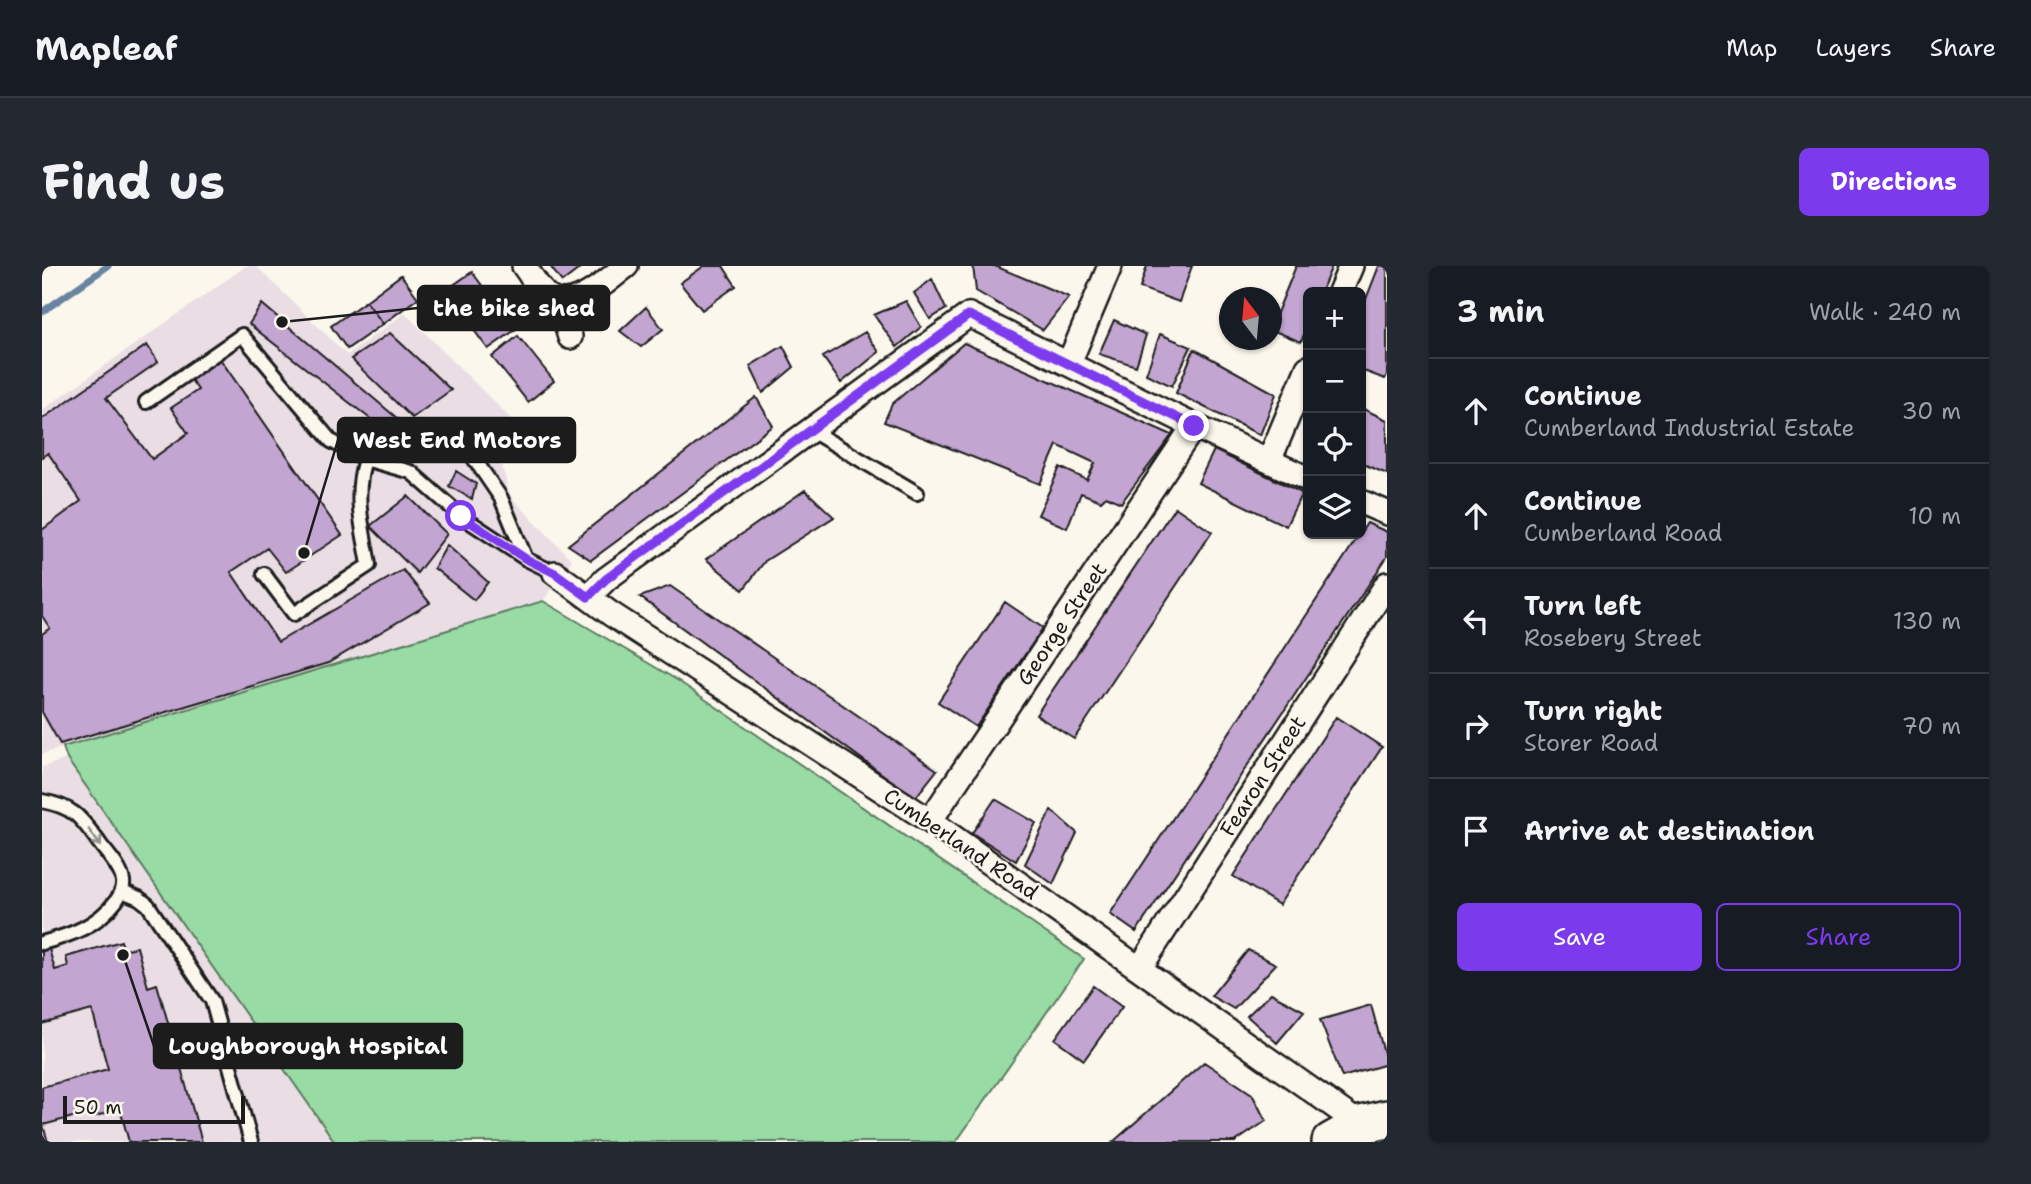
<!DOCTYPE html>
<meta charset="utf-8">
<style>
:root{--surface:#171b24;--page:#242831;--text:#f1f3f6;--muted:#9ea1a6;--line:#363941;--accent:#7c3aed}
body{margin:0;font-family:"Shantell Sans",sans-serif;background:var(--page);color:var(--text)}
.controls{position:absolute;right:21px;top:21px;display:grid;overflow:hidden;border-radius:10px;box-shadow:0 2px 5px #0004}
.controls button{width:63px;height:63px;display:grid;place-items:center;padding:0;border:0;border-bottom:2px solid var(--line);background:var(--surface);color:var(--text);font:35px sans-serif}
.compass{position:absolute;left:1177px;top:21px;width:63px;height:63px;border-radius:50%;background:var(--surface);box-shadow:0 2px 5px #0004;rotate:344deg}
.scale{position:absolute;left:21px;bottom:18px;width:182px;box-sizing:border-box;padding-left:7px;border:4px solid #1c1c1c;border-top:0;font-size:19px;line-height:24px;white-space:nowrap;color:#1c1c1c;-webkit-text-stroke:5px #fbf7ec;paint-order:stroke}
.stop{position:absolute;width:21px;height:21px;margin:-16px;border:5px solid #7c3aed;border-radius:50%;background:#fff}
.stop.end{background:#7c3aed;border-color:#fff;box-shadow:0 2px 7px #0008}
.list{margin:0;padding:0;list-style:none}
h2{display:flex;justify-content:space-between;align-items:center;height:91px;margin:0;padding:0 28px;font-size:30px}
h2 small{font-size:23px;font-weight:400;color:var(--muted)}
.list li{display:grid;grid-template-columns:46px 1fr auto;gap:21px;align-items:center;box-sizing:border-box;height:105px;padding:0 28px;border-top:2px solid var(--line)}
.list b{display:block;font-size:26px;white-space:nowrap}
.list p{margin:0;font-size:23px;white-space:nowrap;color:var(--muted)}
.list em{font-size:23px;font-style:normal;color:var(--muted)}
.actions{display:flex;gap:14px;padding:21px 28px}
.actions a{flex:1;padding:16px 0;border:2px solid var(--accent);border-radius:10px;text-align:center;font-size:24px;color:var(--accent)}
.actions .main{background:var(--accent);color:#fff}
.icon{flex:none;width:38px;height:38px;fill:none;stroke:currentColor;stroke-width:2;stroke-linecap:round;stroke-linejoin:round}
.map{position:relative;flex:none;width:1345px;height:876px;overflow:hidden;border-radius:10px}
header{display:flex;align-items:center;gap:42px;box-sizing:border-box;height:98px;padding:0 35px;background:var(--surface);border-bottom:2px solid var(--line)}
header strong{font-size:33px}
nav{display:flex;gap:38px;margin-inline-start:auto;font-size:24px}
.intro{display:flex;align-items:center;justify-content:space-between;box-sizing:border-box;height:168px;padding:0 42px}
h1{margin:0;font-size:49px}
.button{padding:18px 32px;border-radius:10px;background:var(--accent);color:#fff;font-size:24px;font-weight:700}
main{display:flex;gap:42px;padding:0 42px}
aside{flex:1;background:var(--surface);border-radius:10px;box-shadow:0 2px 5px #0004}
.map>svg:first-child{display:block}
.built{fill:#eadee4}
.green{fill:#99dba5;stroke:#5a7c60;stroke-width:2}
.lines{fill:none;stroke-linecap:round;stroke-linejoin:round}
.stream{stroke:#6984a0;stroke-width:7}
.building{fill:#c3a5d2;stroke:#1c1c1c;stroke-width:2}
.service-casing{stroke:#1c1c1c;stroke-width:18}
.minor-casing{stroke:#1c1c1c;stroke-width:28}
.primary-casing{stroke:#1c1c1c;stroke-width:42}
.service{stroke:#fbf7ec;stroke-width:12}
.minor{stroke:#fbf7ec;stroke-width:23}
.primary{stroke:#fbf7ec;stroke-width:37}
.oneway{stroke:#97948e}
.route{stroke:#7c3aed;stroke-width:9}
.labels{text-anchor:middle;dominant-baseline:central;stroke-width:5;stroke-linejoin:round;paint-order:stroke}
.street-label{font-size:21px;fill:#1c1c1c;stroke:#fbf7ec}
.leader{fill:none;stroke:#1c1c1c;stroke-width:2.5}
.callout-dot{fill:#1c1c1c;stroke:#fbf7ec;stroke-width:2.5}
.callout{fill:#1c1c1c;stroke:#1c1c1c;stroke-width:2.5}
.callout-label{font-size:23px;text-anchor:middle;font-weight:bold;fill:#fff}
</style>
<header>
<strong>Mapleaf</strong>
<nav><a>Map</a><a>Layers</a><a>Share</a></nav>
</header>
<div class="intro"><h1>Find us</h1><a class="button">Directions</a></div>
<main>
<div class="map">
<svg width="1345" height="876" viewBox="0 0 1345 876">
<rect width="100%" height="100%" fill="#fbf7ec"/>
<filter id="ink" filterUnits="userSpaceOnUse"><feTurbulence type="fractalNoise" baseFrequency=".0143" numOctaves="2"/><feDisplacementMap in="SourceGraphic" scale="14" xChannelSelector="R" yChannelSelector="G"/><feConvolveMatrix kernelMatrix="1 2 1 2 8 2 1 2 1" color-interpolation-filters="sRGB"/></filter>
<g filter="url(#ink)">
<path class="built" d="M204 0H214L305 89 363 47 480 164 457 188 468 230 530 294 501 335 0 488V144Z
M25 493 293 876H0V501Z"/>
<path class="green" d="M501 335 635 414 1042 693 914 876H293L25 493 21 481Z"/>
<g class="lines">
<path class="stream" d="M0 46 66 0"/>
</g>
<path class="building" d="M508 0H535L537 3 520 16Z
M662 0H681L694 20 660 44 638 17Z
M931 0H953L1027 31 1001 64 934 25Z
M1105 0H1150L1137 36 1098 22Z
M1254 0H1290L1279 26H1266V59L1259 76 1230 64V59Z
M1337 0H1345V109L1343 113 1319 104V46Z
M430 6 473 64 446 83 403 25Z
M359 9 376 32 341 58 324 35Z
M890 13 904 43 888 53 872 27Z
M324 35 341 58 305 83 289 60Z
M864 35 879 61 855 81 832 49Z
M220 38 388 180 377 191 207 58Z
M604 41 621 63 599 81 578 65Z
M1072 54 1104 69 1094 100 1057 88Z
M823 66 837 86 799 117 781 91Z
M348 67 409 124 370 152 309 93Z
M1118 68 1149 81 1130 120 1104 108Z
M476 70 512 115 486 136 450 91Z
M922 77 1130 169 1079 237 1064 230 1059 235 1039 227 1025 262 996 249 1018 201 1045 214 1053 197 1015 179 998 218 842 156 850 138Z
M105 79 116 96 64 132 110 193 146 167 129 142 156 124 145 108 174 87 300 269 244 306 225 282 189 306 236 376 361 304 388 337 286 397 18 478 0 446V368L8 362 0 350V264L39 235 6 187 0 191V153Z
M741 80 752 101 721 127 708 100Z
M1152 83 1234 128 1218 169 1134 127Z
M714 131 731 160 549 294 526 279Z
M1319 142 1345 154V208L1319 197Z
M1172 184 1260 227 1244 260 1156 217Z
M414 205 434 218 430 233 407 220Z
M763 224 792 251 723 295 701 324 664 293Z
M366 230 405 268 375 307 328 260Z
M1133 241 1170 266 1032 473 994 449Z
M1325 257 1345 266V291L1094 666 1068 648Z
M405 279 446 316 432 334 392 302Z
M628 320 895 504 873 532 598 331Z
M963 336 1001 362 934 461 896 436Z
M1294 451 1340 481 1237 639 1191 610Z
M953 533 994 557 974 595 930 567Z
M1009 544 1035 567 1011 618 983 598Z
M79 675 82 684 95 681 106 721 115 718 160 876H85H87L78 843 54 850 53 845 1 859 6 876H0V821L66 803 50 744 0 758V685L7 683 13 704 26 700 24 691Z
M1206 684 1234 698 1192 743 1169 730Z
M1051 720 1080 741 1042 794 1013 773Z
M1229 727 1262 745 1235 777 1205 750Z
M1329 739 1345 798 1300 811 1278 754Z
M1162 796 1210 828 1224 855 1193 876H1071Z"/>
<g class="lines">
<defs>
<path id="service" d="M104 136 200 69 289 175 323 193 369 206 419 250 484 293 513 307
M768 164 875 227
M416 169 459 232 484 293
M222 308 252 348 327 299C321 261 311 232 323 193
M0 535C33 541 39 552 58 578 66 589 79 602 81 615 82 623 78 629 74 635 55 660 29 669 0 677
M80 625 97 632 106 639 170 735 209 876"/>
<path id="minor" d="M482 0C489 9 497 24 506 31 531 49 565 14 584 0
M1298 26 1309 0
M523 36V55L528 71
M1027 97 1068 0
M1227 195 1266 102
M1319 236 1345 247
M513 307 569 348 888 555 1319 859
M546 331 564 313 927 49 1152 160 1266 213
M888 555 1152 160
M1098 702 1345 318"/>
<path id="primary" d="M1289 876 1319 859 1345 853"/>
</defs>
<use href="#service" class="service-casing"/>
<use href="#minor" class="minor-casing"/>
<use href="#primary" class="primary-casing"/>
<use href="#service" class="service"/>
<use href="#minor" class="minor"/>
<use href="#primary" class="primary"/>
</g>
<defs><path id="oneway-shaft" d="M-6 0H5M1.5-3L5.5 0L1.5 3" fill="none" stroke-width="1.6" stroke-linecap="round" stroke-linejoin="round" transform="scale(1.75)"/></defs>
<use class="oneway" href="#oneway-shaft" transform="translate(53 572) rotate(54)"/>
</g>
<g class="lines" filter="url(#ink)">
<path class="route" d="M419 250 484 293 513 307 546 331 564 313 927 49 1152 160"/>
</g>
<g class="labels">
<g class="street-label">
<text transform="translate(1020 358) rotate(-56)">George Street</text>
<text transform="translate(1221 510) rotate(-57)">Fearon Street</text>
<text transform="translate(919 578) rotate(34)">Cumberland Road</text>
</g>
</g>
<path class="leader" d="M240 56L376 42M262 287L296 174M81 689L112 780"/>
<g class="callout-dot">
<circle cx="240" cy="56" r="7"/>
<circle cx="262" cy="287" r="7"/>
<circle cx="81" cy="689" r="7"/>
</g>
<g class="callout">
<rect x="376" y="20" width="191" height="44" rx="7"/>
<rect x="296" y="152" width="237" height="44" rx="7"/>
<rect x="112" y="758" width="308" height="44" rx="7"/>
</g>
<g class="callout-label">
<text x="472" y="50">the bike shed</text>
<text x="415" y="182">West End Motors</text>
<text x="266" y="788">Loughborough Hospital</text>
</g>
</svg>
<div class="controls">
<button>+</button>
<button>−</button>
<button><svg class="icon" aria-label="locate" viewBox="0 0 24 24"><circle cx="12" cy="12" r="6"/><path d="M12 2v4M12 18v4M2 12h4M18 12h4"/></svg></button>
<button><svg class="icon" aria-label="layers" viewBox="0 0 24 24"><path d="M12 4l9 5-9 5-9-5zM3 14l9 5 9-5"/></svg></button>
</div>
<svg class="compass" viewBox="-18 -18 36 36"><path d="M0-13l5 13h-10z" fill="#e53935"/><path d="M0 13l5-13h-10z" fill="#9ea1a6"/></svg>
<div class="scale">50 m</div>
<div class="stop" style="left:419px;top:250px"></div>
<div class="stop end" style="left:1152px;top:160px"></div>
</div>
<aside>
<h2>3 min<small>Walk · 240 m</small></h2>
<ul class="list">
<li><svg class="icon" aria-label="ahead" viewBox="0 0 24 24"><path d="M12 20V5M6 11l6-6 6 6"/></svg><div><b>Continue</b><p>Cumberland Industrial Estate</p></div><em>30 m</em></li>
<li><svg class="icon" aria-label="ahead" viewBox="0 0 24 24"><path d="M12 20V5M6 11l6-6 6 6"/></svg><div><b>Continue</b><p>Cumberland Road</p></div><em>10 m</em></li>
<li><svg class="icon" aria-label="left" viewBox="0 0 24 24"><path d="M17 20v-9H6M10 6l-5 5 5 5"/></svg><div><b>Turn left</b><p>Rosebery Street</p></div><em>130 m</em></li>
<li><svg class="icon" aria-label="right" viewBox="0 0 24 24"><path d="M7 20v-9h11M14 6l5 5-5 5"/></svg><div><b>Turn right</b><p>Storer Road</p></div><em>70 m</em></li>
<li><svg class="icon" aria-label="arrive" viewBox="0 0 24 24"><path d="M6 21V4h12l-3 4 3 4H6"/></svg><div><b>Arrive at destination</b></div></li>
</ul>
<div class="actions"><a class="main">Save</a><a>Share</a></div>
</aside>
</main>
